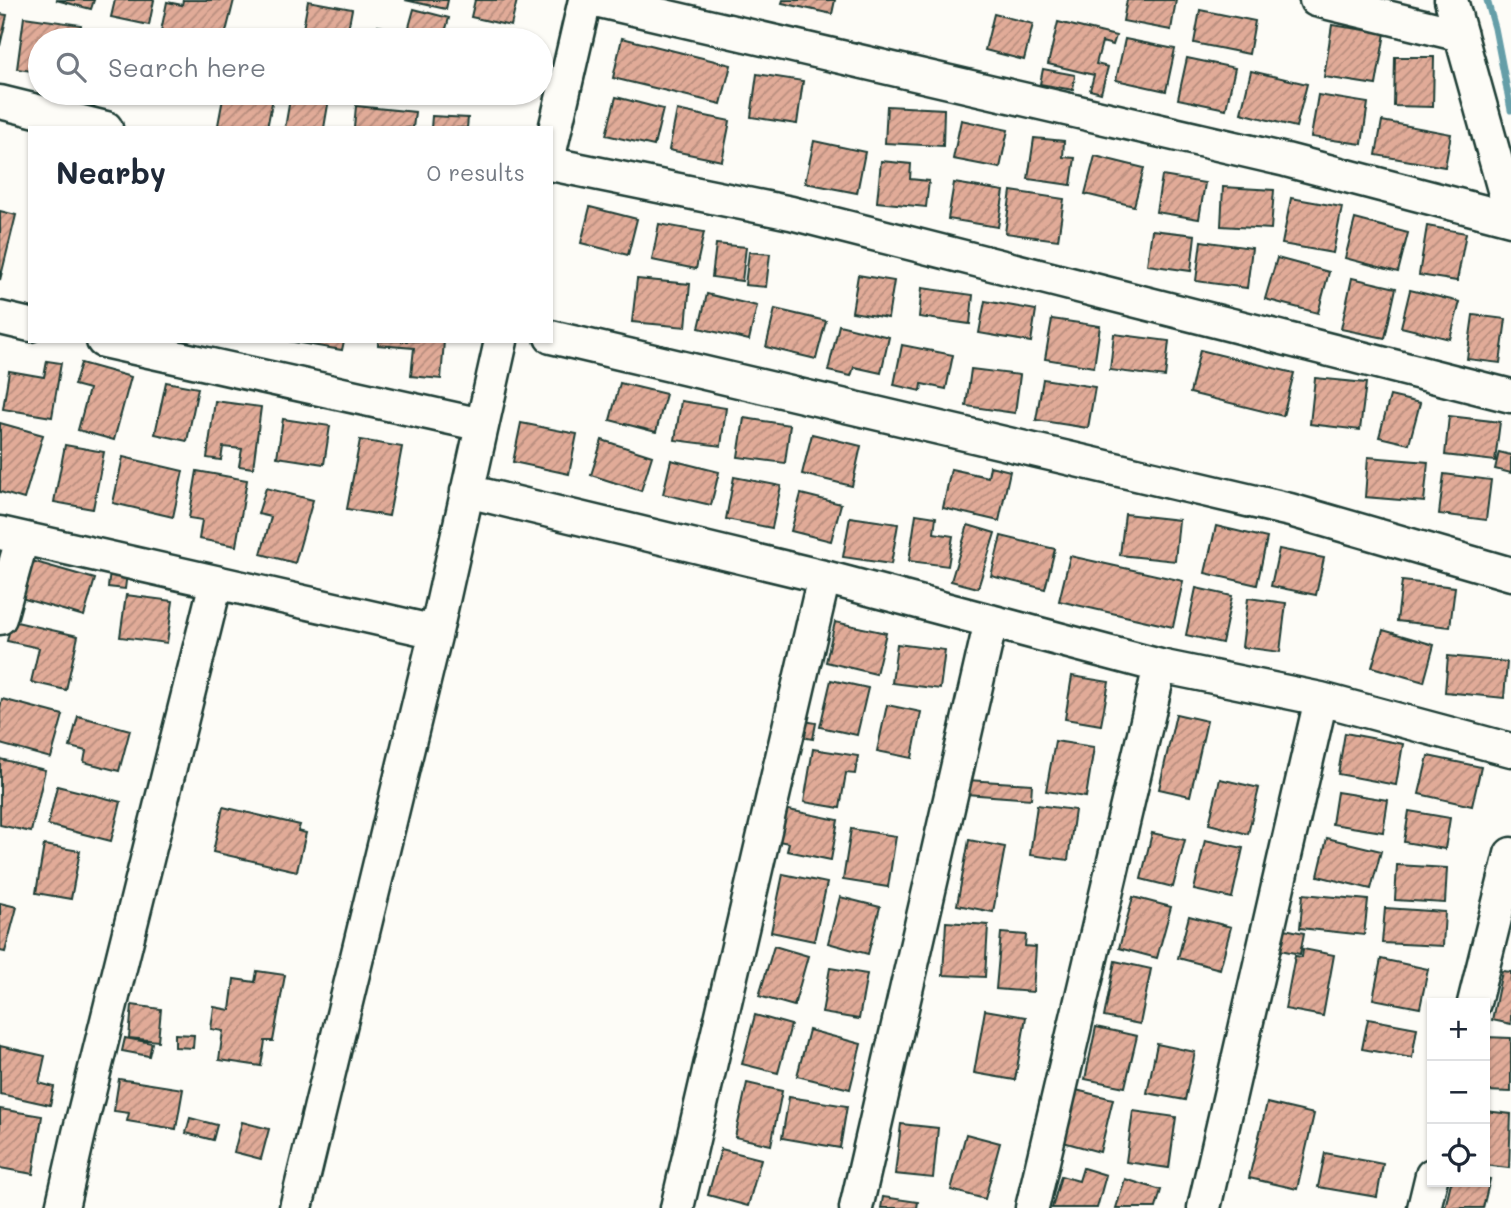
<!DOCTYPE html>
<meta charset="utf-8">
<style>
:root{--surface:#fff;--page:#f6f6f7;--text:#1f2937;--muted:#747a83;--line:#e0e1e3}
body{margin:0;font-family:Mali,sans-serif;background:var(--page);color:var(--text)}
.controls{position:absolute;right:21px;bottom:21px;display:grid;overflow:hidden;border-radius:0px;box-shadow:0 2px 5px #0004}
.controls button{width:63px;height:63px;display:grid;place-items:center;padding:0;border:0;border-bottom:2px solid var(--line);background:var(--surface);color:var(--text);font:35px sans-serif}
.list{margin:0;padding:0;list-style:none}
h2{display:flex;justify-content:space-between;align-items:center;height:91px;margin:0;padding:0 28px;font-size:30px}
h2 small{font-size:23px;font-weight:400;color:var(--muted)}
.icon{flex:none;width:38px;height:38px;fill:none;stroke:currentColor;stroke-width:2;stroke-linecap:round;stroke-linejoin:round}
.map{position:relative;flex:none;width:1511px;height:1208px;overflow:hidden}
.search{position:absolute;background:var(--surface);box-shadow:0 2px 5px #0004;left:28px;top:28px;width:525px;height:77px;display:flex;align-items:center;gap:18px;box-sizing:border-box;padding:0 24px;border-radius:38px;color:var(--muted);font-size:26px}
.panel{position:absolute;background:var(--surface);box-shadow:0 2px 5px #0004;left:28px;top:126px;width:525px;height:217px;border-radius:0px}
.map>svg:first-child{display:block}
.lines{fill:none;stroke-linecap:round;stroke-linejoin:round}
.stream{stroke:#659ea8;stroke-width:7}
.building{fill:url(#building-hatch);stroke:#1f3d34;stroke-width:2}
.minor-casing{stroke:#1f3d34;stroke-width:37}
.minor{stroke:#fdfcf7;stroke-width:32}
</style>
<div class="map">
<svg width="1511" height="1208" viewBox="0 0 1511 1208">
<defs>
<pattern id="building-hatch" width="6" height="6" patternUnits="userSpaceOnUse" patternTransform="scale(1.75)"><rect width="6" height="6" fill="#e1ab98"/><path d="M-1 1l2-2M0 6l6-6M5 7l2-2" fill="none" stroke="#b68c7d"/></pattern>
</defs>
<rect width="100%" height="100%" fill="#fdfcf7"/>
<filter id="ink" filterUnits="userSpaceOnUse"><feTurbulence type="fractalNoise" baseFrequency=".0143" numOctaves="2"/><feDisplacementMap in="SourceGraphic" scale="14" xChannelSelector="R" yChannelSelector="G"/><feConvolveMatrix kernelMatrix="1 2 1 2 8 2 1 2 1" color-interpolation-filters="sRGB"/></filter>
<g filter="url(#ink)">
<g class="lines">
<path class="stream" d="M1487 0 1495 28 1511 110"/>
</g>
<path class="building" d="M56 0H94L91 9Z
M115 0H154L149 25 111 17Z
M183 0H234L224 40H203L161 31 167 2 182 5Z
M405 0H448L446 9Z
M475 0H517L511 26 471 17Z
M783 0H835L832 14 782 3Z
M1127 0H1176L1171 30 1123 21Z
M308 1 352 9 346 40H301Z
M414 9 449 18 444 36 409 27Z
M1200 10 1255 21 1249 54 1194 43Z
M0 14 7 15 0 46Z
M994 14 1033 24 1024 60 985 50Z
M24 17 81 25 79 40H40V72L17 69Z
M1058 22 1116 36 1113 45 1102 42 1096 64 1108 67 1101 93 1090 90 1094 75 1048 64Z
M1332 25 1385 33 1376 85 1324 77Z
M378 26 429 35 428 40H375Z
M91 33 142 39V40H90Z
M622 38 731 65 721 104 613 78Z
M1125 39 1175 49 1166 91 1116 80Z
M1395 57H1434L1433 107 1394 106Z
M1187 58 1235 68 1226 109 1178 99Z
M1043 69 1075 75 1073 90 1040 84Z
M1251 71 1307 84 1296 127 1241 113Z
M757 74 803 81 797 124 751 117Z
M224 93H274L267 128H231L218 125Z
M291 93H330L324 128H285Z
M1318 95 1368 103 1362 144 1311 137Z
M616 97 663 109 654 146 606 135Z
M356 106 415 112 413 128H354Z
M887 106 944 109 943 146 885 143Z
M677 110 730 121 722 161 669 150Z
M432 116 468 118 467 128H431Z
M961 120 1008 130 1000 168 953 159Z
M1382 121 1451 134 1445 167 1376 155Z
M1034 138 1064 141 1063 157 1075 158 1071 185 1028 179Z
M814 141 865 152 857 193 805 183Z
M1095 156 1144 168 1134 206 1085 194Z
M881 161 911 164 910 179 929 181 926 207 877 202Z
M1162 176 1205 183 1199 219 1156 212Z
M954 183 1004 191 998 227 948 219Z
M1223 187 1274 190 1271 229 1221 226Z
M1011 191 1064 199 1058 240 1005 233Z
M1291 198 1342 207 1333 253 1282 244Z
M590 207 637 219 628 255 581 243Z
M0 211 16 215 0 280Z
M1355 219 1408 233 1398 272 1345 258Z
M659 224 704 232 696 269 652 260Z
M1427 226 1466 233 1457 281 1419 275Z
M1152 230 1195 235 1191 271 1147 265Z
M1201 241 1252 248 1247 288 1196 281Z
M716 244 746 247 742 281 712 277Z
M749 252 770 254 766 287 745 285Z
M1277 258 1329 272 1318 313 1265 299Z
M858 275 894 281 888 318 852 312Z
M1352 278 1396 288 1385 338 1341 329Z
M637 279 690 284 686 327 632 322Z
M922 288 973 295 970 324 919 317Z
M1410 290 1460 302 1450 339 1401 327Z
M707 294 757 306 749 340 699 328Z
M985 301 1036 310 1031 342 979 333Z
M775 309 826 321 816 359 766 347Z
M1473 315 1506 319 1500 363 1467 359Z
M1052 319 1100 326 1094 367 1045 359Z
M839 325 889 337 881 373 854 367 851 376 828 371Z
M1114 334 1169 341 1165 377 1110 370Z
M288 341H344L342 350Z
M378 341H444L441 379 411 376 414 348 378 345Z
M902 345 953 355 946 389 922 384 921 391 894 385Z
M1200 350 1294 373 1283 416 1190 393Z
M47 361 61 363 52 417 3 409 9 371 44 377Z
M81 363 131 377 114 440 78 430 89 389 74 385Z
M971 369 1020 375 1015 413 966 406Z
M1315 378 1366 383 1360 430 1310 424Z
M1043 379 1095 387 1088 428 1036 420Z
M166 382 198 388 187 441 155 434Z
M620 383 666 394 656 432 610 420Z
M1390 396 1420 403 1409 444 1379 437Z
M215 401 261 407 253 468 239 466 242 449 223 447 221 460 207 458Z
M681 401 726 408 721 446 675 440Z
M1449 416 1500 422 1495 461 1445 455Z
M744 418 790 425 785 463 738 457Z
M283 419 330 426 324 464 277 457Z
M0 423 43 435 24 499 0 492Z
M521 423 577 434 569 474 513 462Z
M812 434 861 446 852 486 802 474Z
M360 440 402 447 389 516 347 509Z
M602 440 652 456 641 491 591 475Z
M65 445 104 452 93 509 54 502Z
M1499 452 1511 455V473L1495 469Z
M123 457 183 471 173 517 113 503Z
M1368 457 1428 462 1424 502 1365 497Z
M671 460 719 472 711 505 663 494Z
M990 466 1010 471 999 521 943 508 951 469 988 477Z
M197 471 247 480 236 546 199 539 202 520 189 518Z
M1444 474 1491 480 1486 520 1439 514Z
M734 477 781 486 772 528 726 519Z
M266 488 313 500 295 563 261 554 271 517 258 514Z
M801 494 841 504 831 541 791 531Z
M916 514 936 517 934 533 953 536 948 566 909 561Z
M1125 514 1179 520 1175 561 1120 555Z
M850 517 898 524 891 564 843 557Z
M968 525 995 533 978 588 951 581Z
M1216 526 1267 538 1257 585 1205 573Z
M1001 536 1055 549 1045 589 991 576Z
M1279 549 1324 558 1316 595 1271 586Z
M1070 556 1183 581 1173 627 1059 601Z
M32 561 95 579 84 616 21 598Z
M110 571 127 573 125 589 108 587Z
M1402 581 1455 587 1450 627 1397 621Z
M1196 588 1232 596 1222 643 1186 635Z
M126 595 173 601 167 643 120 637Z
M1248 598 1286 603 1280 652 1242 647Z
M12 621 78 636 66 690 31 682 39 648 7 641Z
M835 622 886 633 876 674 826 662Z
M1383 630 1434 645 1424 682 1372 667Z
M897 644 945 650 940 689 892 683Z
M1448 656 1507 662 1504 698 1445 692Z
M1072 676 1109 682 1101 725 1065 719Z
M831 680 868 688 857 735 820 727Z
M2 699 63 715 51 758 0 744V708Z
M887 705 921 712 912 758 877 751Z
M1176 714 1207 721 1190 796 1159 789Z
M78 716 130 730 119 771 84 762 86 751 70 747Z
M799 720 816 723 813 739 796 736Z
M1345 733 1403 744 1396 785 1338 774Z
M1055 741 1094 747 1086 797 1046 791Z
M813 749 858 756 855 774 846 773 840 808 804 802Z
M1428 756 1481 767 1472 806 1419 794Z
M0 759 45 770 31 832 0 825Z
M1220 779 1259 788 1248 834 1209 824Z
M967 780 1032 784 1031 799 966 794Z
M57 786 121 802 111 841 48 825Z
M1337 792 1388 800 1383 832 1332 824Z
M1037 805 1075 810 1068 860 1030 855Z
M223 807 300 825 298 831 306 833 297 871 213 852Z
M779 808 838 820 831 860 787 851 789 843 773 840Z
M1409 811 1450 818 1445 849 1404 842Z
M851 829 896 836 888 887 843 880Z
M1152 833 1185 840 1173 887 1141 879Z
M1327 838 1381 851 1371 889 1318 876Z
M969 840 1005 847 993 912 957 905Z
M1205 840 1243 848 1232 898 1194 890Z
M44 845 80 851 71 899 36 893Z
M1397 865 1447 868 1445 903 1395 900Z
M783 874 827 883 814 941 771 932Z
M1303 894 1368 900 1364 935 1300 928Z
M840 897 880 907 868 954 828 943Z
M1133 897 1171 907 1157 958 1119 948Z
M0 903 17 907 5 952 0 951Z
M1385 908 1445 912 1443 946 1382 943Z
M1189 916 1231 927 1220 969 1178 958Z
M946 922 988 925 985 977 943 975Z
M1280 928 1304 933 1300 954 1275 949Z
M1001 933 1026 935 1025 946 1036 947 1033 992 996 989Z
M774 946 808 956 794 1006 759 996Z
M1303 949 1334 955 1323 1016 1285 1009 1295 956 1302 957Z
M1381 959 1428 969 1420 1008 1373 999Z
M1115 961 1151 969 1140 1024 1104 1017Z
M830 968 867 974 859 1019 822 1013Z
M257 971 285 975 273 1041H265L261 1066 219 1060 223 1031 211 1029 214 1007 230 1010 234 979 255 982Z
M1502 971 1511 972V1024L1492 1020Z
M132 1005 161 1009 158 1041 129 1038Z
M985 1010 1026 1017 1015 1080 974 1073Z
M755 1015 791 1025 778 1073 742 1064Z
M1368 1019 1417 1028 1412 1058 1362 1049Z
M1096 1027 1137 1036 1125 1087 1085 1079Z
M809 1030 861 1044 850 1089 797 1076Z
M175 1034 194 1035 193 1048 175 1047Z
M1485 1037 1511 1038V1092L1485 1091Z
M125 1038 152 1043 149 1056 122 1051Z
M1157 1044 1195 1052 1185 1100 1147 1093Z
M0 1046 45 1056 39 1083 54 1087 50 1105 0 1094Z
M119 1079 183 1089 176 1129 127 1121 129 1113 114 1111Z
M747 1083 782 1091 771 1145 735 1137Z
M1076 1090 1113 1099 1100 1152 1063 1142Z
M789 1097 847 1106 840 1148 782 1138Z
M1267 1103 1314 1114 1297 1189 1249 1178Z
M0 1109 42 1116 33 1174 0 1168Z
M1133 1111 1176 1117 1169 1168 1126 1162Z
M1485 1111 1511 1114 1509 1168 1485 1165Z
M190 1118 217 1125 213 1140 186 1133Z
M242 1122 269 1129 261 1159 234 1152Z
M901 1124 938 1128 933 1178 895 1174Z
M966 1134 1000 1143 985 1199 951 1190Z
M721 1149 761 1159 748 1206 708 1195Z
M1325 1153 1383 1164 1377 1197 1318 1187Z
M1083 1168 1106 1175 1097 1208H1052L1061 1176 1079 1181Z
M1485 1178 1490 1179 1483 1208H1445L1451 1182H1485Z
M1125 1179 1161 1190 1156 1208H1116Z
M883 1197 918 1202 917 1208H881Z"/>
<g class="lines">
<defs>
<path id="minor" d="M595 0 1286 160 1511 219
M1316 0 1461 35
M1451 0 1511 215
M0 102 106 128
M551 147 585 0
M551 164 791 213 1511 396
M0 318 30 325
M551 337 1290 510 1511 574
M103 341 482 425
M467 491 824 577 1160 666 1321 699 1511 750
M0 533 436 632
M0 618 22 539
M1474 1003 1511 854
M62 1208 79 1133 216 582
M296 1208 436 632 501 341
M677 1208 824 577
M856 1208 991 621
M1032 1208 1160 666
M1204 1208 1321 699
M1424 1208 1432 1175"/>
</defs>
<use href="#minor" class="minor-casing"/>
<use href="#minor" class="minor"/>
</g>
</g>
</svg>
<div class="controls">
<button>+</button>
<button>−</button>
<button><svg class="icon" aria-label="locate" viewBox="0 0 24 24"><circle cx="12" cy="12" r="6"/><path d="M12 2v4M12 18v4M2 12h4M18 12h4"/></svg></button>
</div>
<div class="search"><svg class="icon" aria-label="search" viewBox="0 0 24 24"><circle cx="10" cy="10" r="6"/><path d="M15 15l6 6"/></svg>Search here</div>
<section class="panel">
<h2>Nearby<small>0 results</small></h2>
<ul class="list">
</ul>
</section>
</div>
